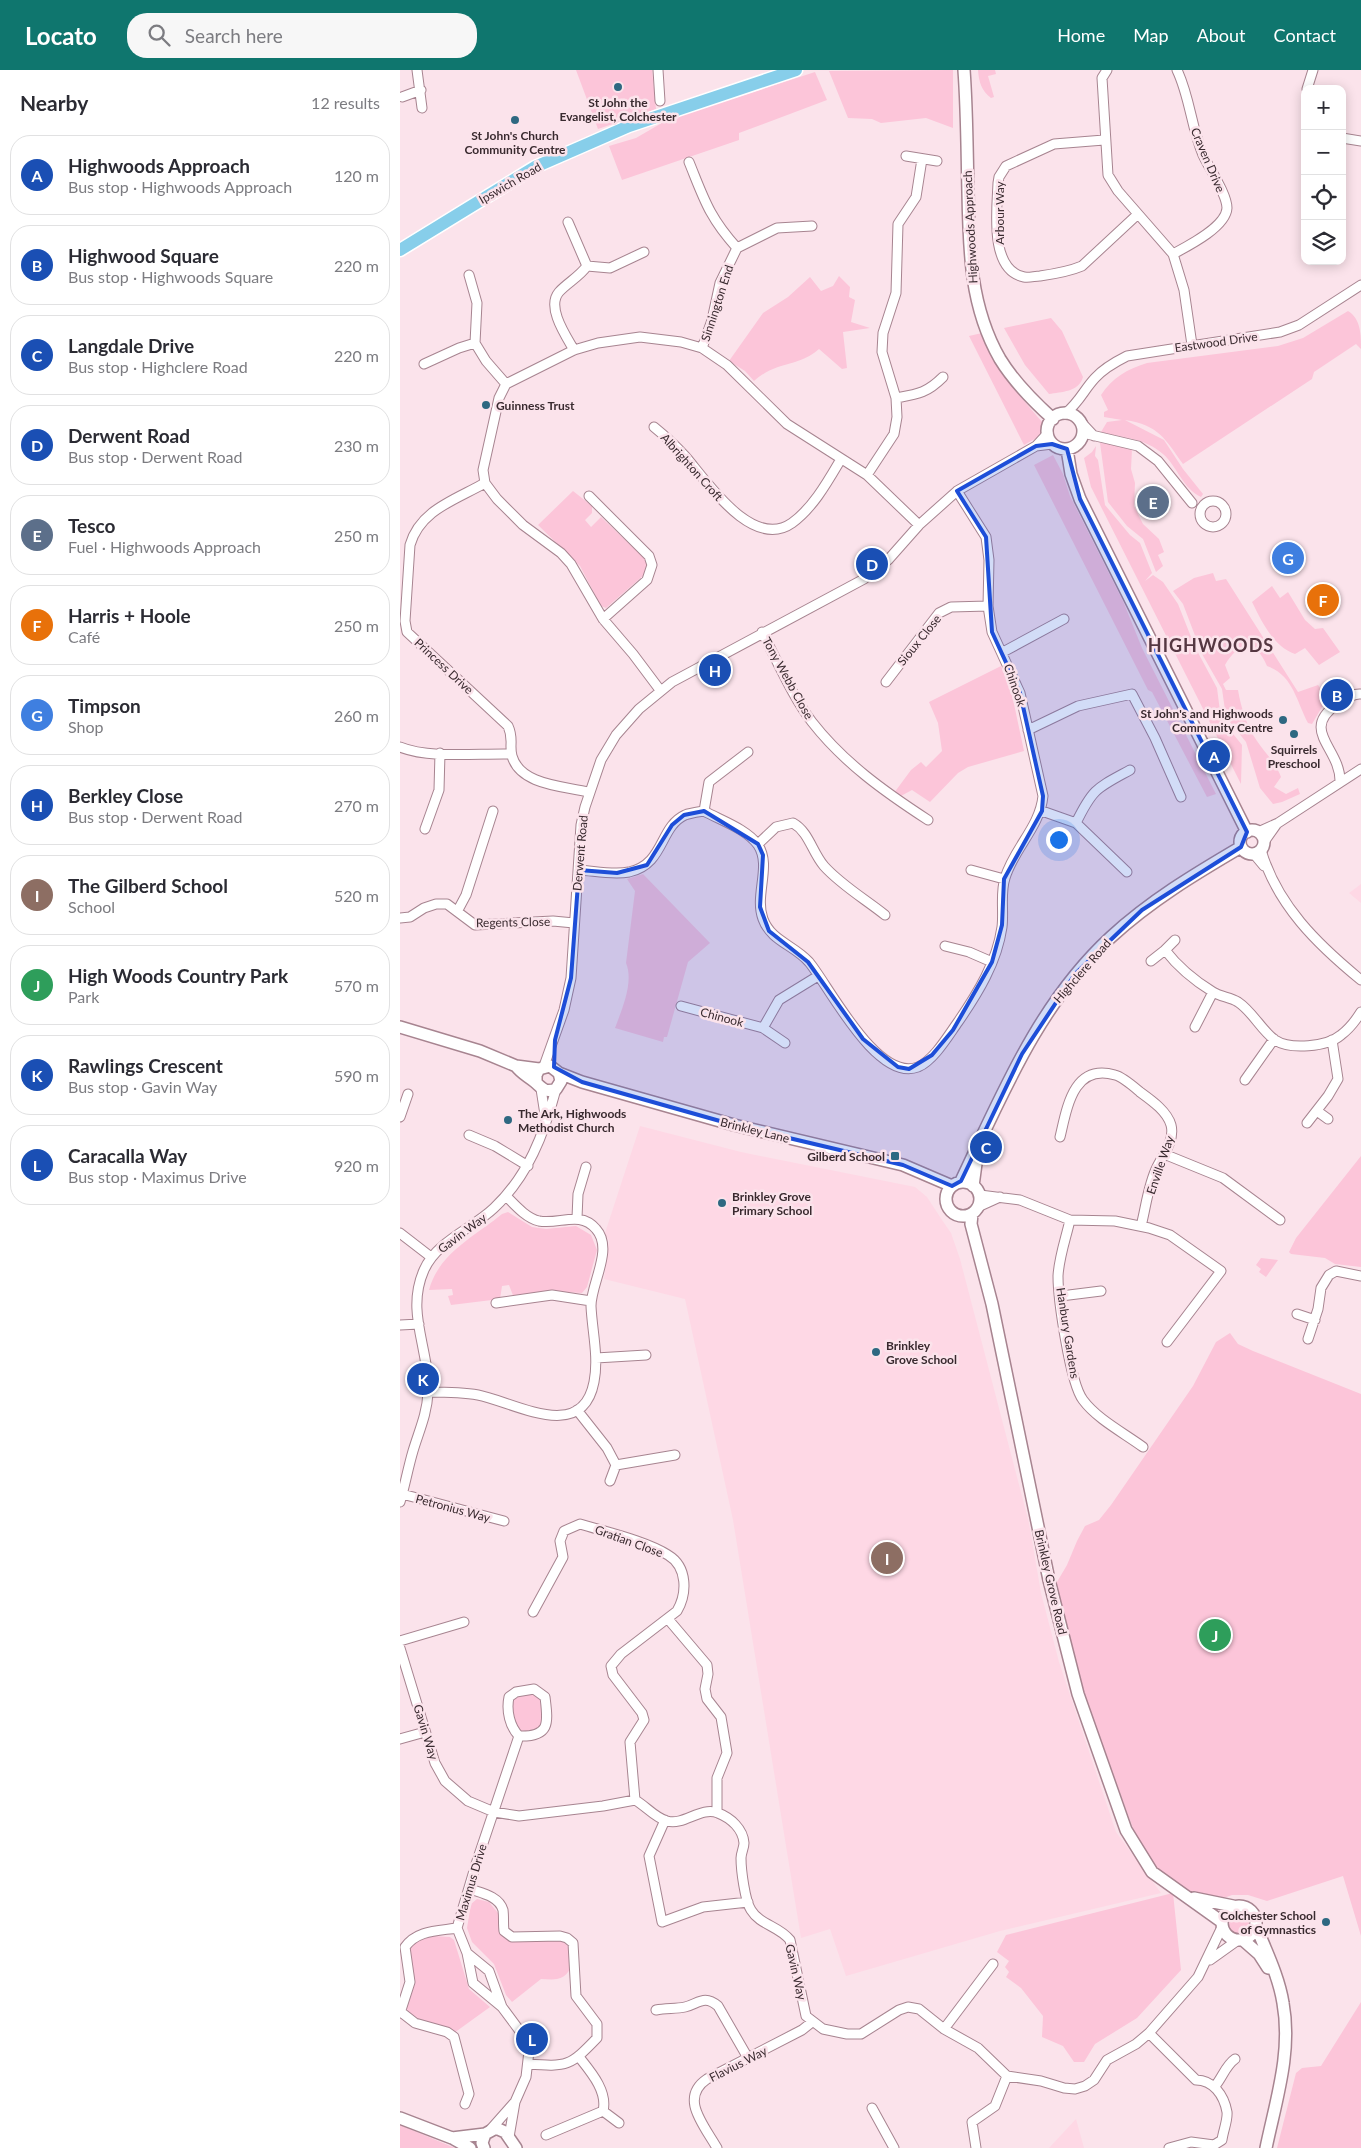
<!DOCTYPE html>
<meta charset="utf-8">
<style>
:root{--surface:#fff;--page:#f7f7f7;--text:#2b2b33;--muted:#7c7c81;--line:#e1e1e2;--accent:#0f766e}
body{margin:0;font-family:Lato,sans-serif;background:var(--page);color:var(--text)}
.controls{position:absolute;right:15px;top:15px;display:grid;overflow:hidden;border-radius:10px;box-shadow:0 2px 12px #0003}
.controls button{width:45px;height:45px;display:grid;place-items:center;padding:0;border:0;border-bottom:1px solid var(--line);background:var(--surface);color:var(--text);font:25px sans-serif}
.you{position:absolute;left:658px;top:769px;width:18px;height:18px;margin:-12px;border:4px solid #fff;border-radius:50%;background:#1a73e8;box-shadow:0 0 0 8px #1a73e833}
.badge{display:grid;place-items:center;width:32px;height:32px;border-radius:50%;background:var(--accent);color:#fff;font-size:16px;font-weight:700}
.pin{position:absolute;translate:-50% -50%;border:2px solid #fff;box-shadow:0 1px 5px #0006}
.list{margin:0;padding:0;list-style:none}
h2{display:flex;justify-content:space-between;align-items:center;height:65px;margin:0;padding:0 20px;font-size:21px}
h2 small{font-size:16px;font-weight:400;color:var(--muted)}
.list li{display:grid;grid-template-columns:32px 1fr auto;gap:15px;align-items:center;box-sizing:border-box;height:80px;margin:0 10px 10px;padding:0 10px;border:1px solid var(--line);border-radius:20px}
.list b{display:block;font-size:19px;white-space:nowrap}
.list p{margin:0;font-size:16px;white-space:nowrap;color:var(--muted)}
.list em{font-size:16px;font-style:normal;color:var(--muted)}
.icon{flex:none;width:28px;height:28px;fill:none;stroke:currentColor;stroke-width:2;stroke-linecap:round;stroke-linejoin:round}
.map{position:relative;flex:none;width:961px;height:2078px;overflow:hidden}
header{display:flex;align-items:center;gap:30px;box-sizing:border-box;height:70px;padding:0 25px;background:var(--accent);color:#fff}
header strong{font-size:24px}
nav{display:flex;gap:28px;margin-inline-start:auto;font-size:18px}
.search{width:350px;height:45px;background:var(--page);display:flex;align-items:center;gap:12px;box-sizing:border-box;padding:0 18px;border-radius:20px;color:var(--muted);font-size:19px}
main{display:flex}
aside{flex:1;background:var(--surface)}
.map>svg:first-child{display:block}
.built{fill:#fed8e5}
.green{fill:#fcc5d9}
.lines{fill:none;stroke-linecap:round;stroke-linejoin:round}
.street-casing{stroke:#a78490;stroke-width:11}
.secondary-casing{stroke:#a78490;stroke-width:14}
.primary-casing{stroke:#fff;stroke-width:15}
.street{stroke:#fff;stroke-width:9}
.secondary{stroke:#fff;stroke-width:11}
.primary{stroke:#87ceea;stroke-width:12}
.marked{fill:#1d4ed8;fill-opacity:0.2;stroke:#1d4ed8;stroke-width:4;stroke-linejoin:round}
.poi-dot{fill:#2e6881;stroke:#fbe3eb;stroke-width:2}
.labels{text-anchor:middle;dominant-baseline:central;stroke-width:5;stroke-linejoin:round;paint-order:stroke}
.poi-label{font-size:12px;font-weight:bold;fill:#392a2f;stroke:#fbe3eb;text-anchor:start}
.street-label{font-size:12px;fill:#392a2f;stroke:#fbe3eb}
.district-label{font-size:18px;font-weight:bold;letter-spacing:1px;fill:#553742;stroke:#fbe3eb}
</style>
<header>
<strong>Locato</strong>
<div class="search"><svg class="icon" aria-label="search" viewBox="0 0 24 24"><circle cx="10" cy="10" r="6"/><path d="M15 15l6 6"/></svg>Search here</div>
<nav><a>Home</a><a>Map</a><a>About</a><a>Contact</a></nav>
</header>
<main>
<aside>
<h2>Nearby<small>12 results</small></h2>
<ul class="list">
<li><span class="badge" style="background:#1a4fb4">A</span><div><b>Highwoods Approach</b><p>Bus stop · Highwoods Approach</p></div><em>120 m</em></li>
<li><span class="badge" style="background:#1a4fb4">B</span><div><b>Highwood Square</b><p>Bus stop · Highwoods Square</p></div><em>220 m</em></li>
<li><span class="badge" style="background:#1a4fb4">C</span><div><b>Langdale Drive</b><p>Bus stop · Highclere Road</p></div><em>220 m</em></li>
<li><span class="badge" style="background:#1a4fb4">D</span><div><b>Derwent Road</b><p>Bus stop · Derwent Road</p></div><em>230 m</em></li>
<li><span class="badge" style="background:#5c6f8a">E</span><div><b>Tesco</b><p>Fuel · Highwoods Approach</p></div><em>250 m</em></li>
<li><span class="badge" style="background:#e8710a">F</span><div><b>Harris + Hoole</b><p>Café</p></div><em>250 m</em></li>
<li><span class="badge" style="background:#3f7fe0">G</span><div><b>Timpson</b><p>Shop</p></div><em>260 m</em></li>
<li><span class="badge" style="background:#1a4fb4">H</span><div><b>Berkley Close</b><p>Bus stop · Derwent Road</p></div><em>270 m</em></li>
<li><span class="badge" style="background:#8d6e63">I</span><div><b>The Gilberd School</b><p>School</p></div><em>520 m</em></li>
<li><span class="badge" style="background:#2e9e5b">J</span><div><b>High Woods Country Park</b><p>Park</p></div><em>570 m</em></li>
<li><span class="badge" style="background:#1a4fb4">K</span><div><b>Rawlings Crescent</b><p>Bus stop · Gavin Way</p></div><em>590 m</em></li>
<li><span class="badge" style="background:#1a4fb4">L</span><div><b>Caracalla Way</b><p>Bus stop · Maximus Drive</p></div><em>920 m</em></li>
</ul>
</aside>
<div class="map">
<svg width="961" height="2078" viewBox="0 0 961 2078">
<rect width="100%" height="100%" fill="#fbe3eb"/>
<path class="built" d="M961 814V833L949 823Z
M240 1056 341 1082 515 1117 527 1127 542 1150 551 1163 560 1189 629 1453 641 1523 659 1592 716 1762 761 1823 600 1861 446 1906 430 1859 401 1868 333 1450 285 1229 204 1209 209 1171 205 1163Z
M676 2049 684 2078H649Z"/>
<path class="green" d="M176 0H252L256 39 198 59Z
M553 0V58L526 48 481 53 472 49 448 48 429 1Z
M578 0H595L596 4 588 6 594 27 591 28C581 20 579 12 578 0Z
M415 2 427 30 339 63V70L222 110 209 76 236 68 267 50Z
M439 206 450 217 449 227 455 230 451 252 470 258 443 262 447 298 442 299 419 279C397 298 378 290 354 311L345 301 329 291 363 243 388 227 410 207 421 221 433 216Z
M948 241C961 249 961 265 961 279L956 274 914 302 912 309 783 394C765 369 759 355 725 350L764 370 783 399 803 424 801 427C783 419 777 396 763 384 745 368 723 368 701 362L707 352 722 350 704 347V342L708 340 701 325C712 308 727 299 747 293L878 276 903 268Z
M651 248 662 261 683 307C679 322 661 322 649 324L625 295 604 258Z
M582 263C595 297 619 326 643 353L642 365 624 375 569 266Z
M700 373 725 375 732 379 731 399 735 413 734 436 743 454 759 469 764 482 758 485 763 496 756 502 743 469 727 456 708 432Z
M696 376 695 386 698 390 705 435 730 465 740 473 752 503 745 511 753 505 763 512 778 534 795 577 817 618 821 649 842 675 841 714 691 417 684 388 692 382Z
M653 385 663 404 670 426 723 531 742 578 816 724 807 727 752 622 748 620 634 395Z
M173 421 192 436V443L185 450 191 457 201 447 245 489 247 496 244 505 206 538 201 536 180 496 138 455Z
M813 503 816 511 826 509 898 622 918 615 926 626 925 632 912 654 908 653C896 630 893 605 867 596 856 569 838 572 825 595L830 608 823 614 826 620H838C841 638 847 657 857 671 865 683 876 693 881 707L874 717 886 724 898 718 900 724 882 732 873 734 860 718 846 672 826 647 822 619 802 584 783 534 773 521 794 508Z
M872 516 880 528 888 522 905 550 915 559 923 558 940 582 919 595 905 578 895 584C873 576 862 552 852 532Z
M601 596 611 620 624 681 568 697 558 703 530 732 512 720 499 727 494 723 511 700 521 692 526 697 542 681 538 653 529 632Z
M243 804 310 873 288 892 267 967H264L263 972 215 958C222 939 234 912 226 893L235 821 227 809Z
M961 1086V1197L935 1194 925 1188 891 1184 889 1182 896 1168Z
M108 1142 132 1157 146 1159 176 1156 191 1165 197 1180 187 1217 182 1223 147 1221 114 1228 109 1215 102 1216 100 1229 51 1235 48 1226 53 1225 52 1219 29 1220C39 1183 74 1167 102 1144Z
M861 1188 878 1190 866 1207 859 1202 861 1199 856 1195Z
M830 1263 838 1274 853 1281 961 1324V1866L943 1806 867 1831 848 1825H832L821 1829 791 1824 753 1797 738 1772 683 1622 667 1558 656 1522 657 1512 667 1495 677 1471 685 1456 699 1450 711 1435 793 1316 816 1272Z
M127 1624 137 1626 142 1633 145 1648 140 1657 122 1663 116 1659 112 1634 116 1627Z
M773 1823 781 1900 737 1948 695 1974 684 1992H674L663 1976 642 1967 643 1946 621 1918 606 1907 609 1902 605 1897 609 1891 597 1882 606 1865Z
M77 1829 89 1832 98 1843 101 1862 107 1868 115 1871 162 1870C175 1880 176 1905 157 1909 152 1910 146 1909 141 1909L112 1932 106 1925 94 1894 72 1872 67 1858 71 1834Z
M827 1852a12 12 0 1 1 24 0a12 12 0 1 1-24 0Z
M33 1866 50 1867 54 1870 69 1919 90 1937 54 1963C42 1958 11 1953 7 1939L9 1882 15 1871Z
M961 1932V2078H877L896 2003 902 1998 921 1996Z
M0 2055 55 2078H0Z"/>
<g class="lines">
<defs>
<path id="street" d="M17 0 22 38
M258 0 260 31
M707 0 702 8 708 105 718 121 773 184 784 220 792 275
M907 19 913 0
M2 27 21 20
M942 68 961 71
M704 70 654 74 606 96 599 107 598 113C597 139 589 200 624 207 629 208 635 206 640 206 654 204 668 202 682 196L738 144
M506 86 537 91
M289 92C304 129 309 147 337 178
M168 152 187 196
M773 184C788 176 826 157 827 138 827 124 809 98 803 85 791 57 790 27 777 0
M187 196 210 198 244 182
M69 205 77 233 75 273 86 291 106 314
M302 278 312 250 320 213 337 178 377 158 412 156
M174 280C166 266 146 237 159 222 167 213 179 207 187 196
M24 294 59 278 75 273
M496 328C518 324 527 323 543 307
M665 344C681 330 683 321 695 308 704 298 715 292 727 286L880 262 899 255 961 215
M679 350 694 366
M254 357C265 366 275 375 285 386 306 410 352 481 392 453 413 438 428 411 441 389
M683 363 738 376 758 391 792 433
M636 376 648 363
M467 405 494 364 497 347 496 328 482 282 483 263 496 223 498 154 516 127 522 89
M85 413C55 430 20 440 10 475L5 551 7 562 108 656C114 669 109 675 112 686 120 715 163 716 188 722
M189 426 249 486 252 495 247 510 203 549
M800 444a13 13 0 1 1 26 0a13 13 0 1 1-26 0Z
M362 562C378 592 392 626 412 652 444 693 485 722 528 750
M603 582 664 549
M486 612 539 543 551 537 588 536
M260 620 233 584 203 549 171 494 161 483 123 455 97 429 85 413 83 400 99 328 106 314 174 280 198 273 240 267 281 272 302 278 327 295 387 354 467 405 519 455
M628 660 678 636 732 624 755 668 781 727
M0 677C29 689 79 683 111 684
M940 712C941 678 899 661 937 634 944 630 952 623 961 624
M304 741 309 712 348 682
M642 741 676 753 727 802
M676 753C693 718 697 718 730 700
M25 759 39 720 40 683
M858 762 878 753 961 699
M864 772 876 755
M358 774 376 757 393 753C409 762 412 782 424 796 441 815 465 829 485 845
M861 780C877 835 917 874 961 910
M854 784 864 796
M179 800C195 801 213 805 229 802 265 794 259 757 285 745 290 743 298 742 304 741 320 750 347 759 358 775 372 796 354 825 363 849 371 871 394 875 409 892 429 916 477 1013 518 997 534 990 548 966 558 952 578 923 597 892 602 857 604 841 600 823 605 808 614 778 640 757 643 726L620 623 592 562 588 536 589 490 586 467 557 421
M571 800 604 809
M58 840 66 825 93 741
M0 848 10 847 24 838 36 834H47L75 855 153 851 174 853
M775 870 765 880C778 897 795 911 813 922 821 927 830 927 838 932 853 942 861 960 875 970 890 980 927 977 941 965 949 959 956 950 961 942
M545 876 569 882 592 892
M751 891 765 880
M281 936 363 958 385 973
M795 957 813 922
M363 958 379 930 418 906
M144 996 164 940 171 908 181 755 185 737 201 690 216 665 239 639 272 612 464 509 488 490 519 455 557 421 636 376 652 374
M845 1010 874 969
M141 1019 146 1051
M917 1041 928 1049
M0 1047 8 1024
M907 1053 928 1026 938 1009 932 970
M69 1065 95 1076 128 1096
M660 1067C667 1038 673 993 715 1005 723 1007 733 1016 740 1022 751 1030 767 1041 771 1055 775 1070 763 1085 757 1097 748 1115 746 1137 741 1156
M764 1084 823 1108 880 1150
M580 1125 620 1130 670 1150 715 1151 749 1158 770 1165 821 1201 767 1272
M578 1137 600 1127
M177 1148 178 1124 186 1097
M670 1150C666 1168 659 1187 658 1206 658 1229 670 1313 683 1330 697 1349 724 1363 743 1377
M0 1163 31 1187
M661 1226 701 1221
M96 1233 152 1225 191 1231
M897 1244 915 1250
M0 1255 19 1254
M908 1269 918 1239 921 1218 929 1205 936 1201 961 1206
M196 1288 246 1285
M29 1322C45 1322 62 1322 78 1325 114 1332 182 1374 194 1312 199 1287 192 1260 191 1236 191 1213 214 1179 196 1159 180 1140 159 1155 139 1151 126 1148 115 1135 106 1126
M177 1340 207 1378 216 1395 210 1411
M216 1395 275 1385
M2 1424 104 1451
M0 1432C5 1415 8 1398 13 1381 19 1361 27 1344 28 1323 30 1279 5 1243 24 1200 37 1171 72 1159 94 1138 128 1106 144 1064 156 1019
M133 1542 163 1487 160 1471 164 1461 180 1454C206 1462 246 1471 268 1485 288 1497 287 1524 277 1541L221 1584 211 1596 213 1605 242 1643 244 1650 230 1672 235 1730
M268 1549 307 1595 308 1604 305 1619 307 1629 321 1647 327 1683 317 1708V1742
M0 1571 64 1552
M0 1578 35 1693 45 1711 68 1731 94 1742 119 1746 203 1736 235 1730C246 1736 255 1748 267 1751 284 1756 301 1736 318 1743 331 1748 343 1759 344 1773 344 1778 341 1783 341 1788 341 1800 345 1831 351 1840 360 1855 379 1856 390 1870L406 1946 423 1959 447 1964H461L499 1940 508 1937 519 1939 544 1959 578 1978 607 2006 641 2011 664 2018 675 2019 685 2016 694 2010 707 1990 736 1974 749 1963 798 1907 822 1857
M0 1669 25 1662
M265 1750 249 1786 262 1852 303 1837 348 1832
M70 1819C81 1823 99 1826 103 1840 104 1847 103 1854 104 1861L112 1867 160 1866 167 1868 173 1873 176 1926 197 1954V1968C170 1996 168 1997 128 1994
M67 1883 89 1901 102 1937
M810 1890 838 1870
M256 1940C266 1938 276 1939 285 1937 298 1934 304 1924 318 1936L348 1988
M1 1942 15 1953 47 1962 54 1967 69 2024 65 2034
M0 1943 10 1912 5 1877C17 1860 38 1861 57 1858
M544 1959 593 1894
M749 1963 796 2010C813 2010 824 2025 827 2042 828 2050 823 2061 822 2070L814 2075 791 2072 769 2078
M815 2016C822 2008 826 1995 835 1989
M472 2038 494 2078
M203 2041 219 2053
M91 2059 114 2033
M146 2065 203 2041C208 2021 190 2001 179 1987
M109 2067 115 2032 126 2007 129 1981 125 1968 102 1937 73 1913 67 1883 57 1858 76 1794 119 1666C151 1667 148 1652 145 1627L134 1619 116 1622 109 1627C106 1641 110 1657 119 1666
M317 2078C304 2055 279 2028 307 2009L402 1960 412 1952
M576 2078 572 2052 595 2036 607 2006"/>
<path id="secondary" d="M564 0C567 40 567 82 568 122 569 180 570 237 600 289 614 312 633 331 653 349
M647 361a18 18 0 1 1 36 0a18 18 0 1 1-36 0Z
M667 379 671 404 680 429 847 762
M840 772a12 12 0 1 1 24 0a12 12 0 1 1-24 0Z
M0 957 80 981 116 996 139 999
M116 996C122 1004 128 1006 135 1012 143 1019 145 1023 156 1019L161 1011 159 1003
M136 1012V1005L139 999 150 996 159 1003 182 1012 334 1055 503 1095 552 1116
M561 1111C602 1025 639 933 711 867 750 831 795 804 841 777
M546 1129a17 17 0 1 1 34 0a17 17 0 1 1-34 0Z
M573 1116 577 1086
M572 1144 571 1154 592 1234 649 1510 678 1624 726 1760 752 1802 822 1852
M794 1828 833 1836
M822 1853a17 17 0 1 1 34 0a17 17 0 1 1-34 0Z
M856 1856C866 1881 879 1907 883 1933 892 1982 876 2030 866 2078
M843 1870 859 1884 868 1898
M0 2048 52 2068 70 2078
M52 2068 85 2064
M84 2078 82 2073 85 2064 96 2058 105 2062 116 2078"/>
<path id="primary" d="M0 180 135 97 229 56 396 0"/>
</defs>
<use href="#street" class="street-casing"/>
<use href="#secondary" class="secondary-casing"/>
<use href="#primary" class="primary-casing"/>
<use href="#street" class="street"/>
<use href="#secondary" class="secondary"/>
<use href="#primary" class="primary"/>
</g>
<path class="marked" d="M652 374 667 379 680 429 847 762 841 777 742 840 675 904 622 984 561 1111 552 1116 503 1095 334 1055 182 1012 154 997 155 970 171 908 179 800 217 803 247 795 272 755 284 745 304 741 358 774 363 785 360 837 369 861 408 892 463 969 498 997 509 999 532 985 553 960 592 892 602 855 604 809 642 741 643 726 620 623 592 562 586 467 557 421 636 376Z"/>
<g class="poi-dot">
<circle cx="218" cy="17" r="5"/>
<circle cx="115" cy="50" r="5"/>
<circle cx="86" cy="335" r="5"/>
<circle cx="883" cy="650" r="5"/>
<circle cx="894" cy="664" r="5"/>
<circle cx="108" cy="1050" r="5"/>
<rect x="490" y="1081" width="10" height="10" rx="2.5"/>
<circle cx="322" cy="1133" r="5"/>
<circle cx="476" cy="1282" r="5"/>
<circle cx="926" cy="1852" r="5"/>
</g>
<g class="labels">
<g class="poi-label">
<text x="218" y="32" text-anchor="middle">St John the<tspan x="218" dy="14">Evangelist, Colchester</tspan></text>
<text x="115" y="65" text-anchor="middle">St John's Church<tspan x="115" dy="14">Community Centre</tspan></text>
<text x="96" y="335">Guinness Trust</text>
<text x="873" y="643" text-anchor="end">St John's and Highwoods<tspan x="873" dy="14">Community Centre</tspan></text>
<text x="894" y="679" text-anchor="middle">Squirrels<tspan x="894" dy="14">Preschool</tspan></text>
<text x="118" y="1043">The Ark, Highwoods<tspan x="118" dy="14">Methodist Church</tspan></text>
<text x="485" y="1086" text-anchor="end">Gilberd School</text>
<text x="332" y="1126">Brinkley Grove<tspan x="332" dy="14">Primary School</tspan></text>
<text x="486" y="1275">Brinkley<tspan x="486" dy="14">Grove School</tspan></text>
<text x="916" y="1845" text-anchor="end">Colchester School<tspan x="916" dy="14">of Gymnastics</tspan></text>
</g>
<g class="street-label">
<text transform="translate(808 90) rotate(67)">Craven Drive</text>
<text transform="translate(110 113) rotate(-30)">Ipswich Road</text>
<text transform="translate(599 143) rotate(-90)">Arbour Way</text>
<text transform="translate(570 157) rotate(-93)">Highwoods Approach</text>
<text transform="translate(317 233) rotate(-72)">Sinnington End</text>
<text transform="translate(816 272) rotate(-8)">Eastwood Drive</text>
<text transform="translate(292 397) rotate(48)">Albrighton Croft</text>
<text transform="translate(519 570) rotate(-51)">Sioux Close</text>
<text transform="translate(44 596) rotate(43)">Princess Drive</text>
<text transform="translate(388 608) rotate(61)">Tony Webb Close</text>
<text transform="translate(615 615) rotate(71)">Chinook</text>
<text transform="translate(180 783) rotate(-85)">Derwent Road</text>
<text transform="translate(113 852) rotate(-1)">Regents Close</text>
<text transform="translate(682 901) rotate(-49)">Highclere Road</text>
<text transform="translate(322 947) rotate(15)">Chinook</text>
<text transform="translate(355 1060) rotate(14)">Brinkley Lane</text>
<text transform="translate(760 1095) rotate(-71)">Enville Way</text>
<text transform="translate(62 1163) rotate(-37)">Gavin Way</text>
<text transform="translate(668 1263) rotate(81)">Hanbury Gardens</text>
<text transform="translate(53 1438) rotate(15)">Petronius Way</text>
<text transform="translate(229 1471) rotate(20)">Gratian Close</text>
<text transform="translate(651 1512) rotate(77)">Brinkley Grove Road</text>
<text transform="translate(26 1662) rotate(73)">Gavin Way</text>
<text transform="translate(71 1812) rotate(-73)">Maximus Drive</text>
<text transform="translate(396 1902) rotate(77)">Gavin Way</text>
<text transform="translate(338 1994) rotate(-27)">Flavius Way</text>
</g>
<g class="district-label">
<text x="811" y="575">HIGHWOODS</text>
</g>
</g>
</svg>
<div class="controls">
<button>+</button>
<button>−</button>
<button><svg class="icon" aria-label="locate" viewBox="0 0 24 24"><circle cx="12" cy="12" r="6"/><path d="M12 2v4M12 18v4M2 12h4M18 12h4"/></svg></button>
<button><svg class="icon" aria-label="layers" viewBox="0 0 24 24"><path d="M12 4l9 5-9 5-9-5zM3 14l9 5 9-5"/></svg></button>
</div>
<div class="you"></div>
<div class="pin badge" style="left:814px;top:686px;background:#1a4fb4">A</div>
<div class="pin badge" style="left:937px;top:625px;background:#1a4fb4">B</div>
<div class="pin badge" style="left:586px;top:1077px;background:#1a4fb4">C</div>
<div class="pin badge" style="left:472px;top:494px;background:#1a4fb4">D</div>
<div class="pin badge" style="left:753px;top:432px;background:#5c6f8a">E</div>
<div class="pin badge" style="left:923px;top:530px;background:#e8710a">F</div>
<div class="pin badge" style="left:888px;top:488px;background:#3f7fe0">G</div>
<div class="pin badge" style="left:315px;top:600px;background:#1a4fb4">H</div>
<div class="pin badge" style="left:487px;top:1488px;background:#8d6e63">I</div>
<div class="pin badge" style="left:815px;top:1565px;background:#2e9e5b">J</div>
<div class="pin badge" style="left:23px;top:1309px;background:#1a4fb4">K</div>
<div class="pin badge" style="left:132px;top:1969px;background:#1a4fb4">L</div>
</div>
</main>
